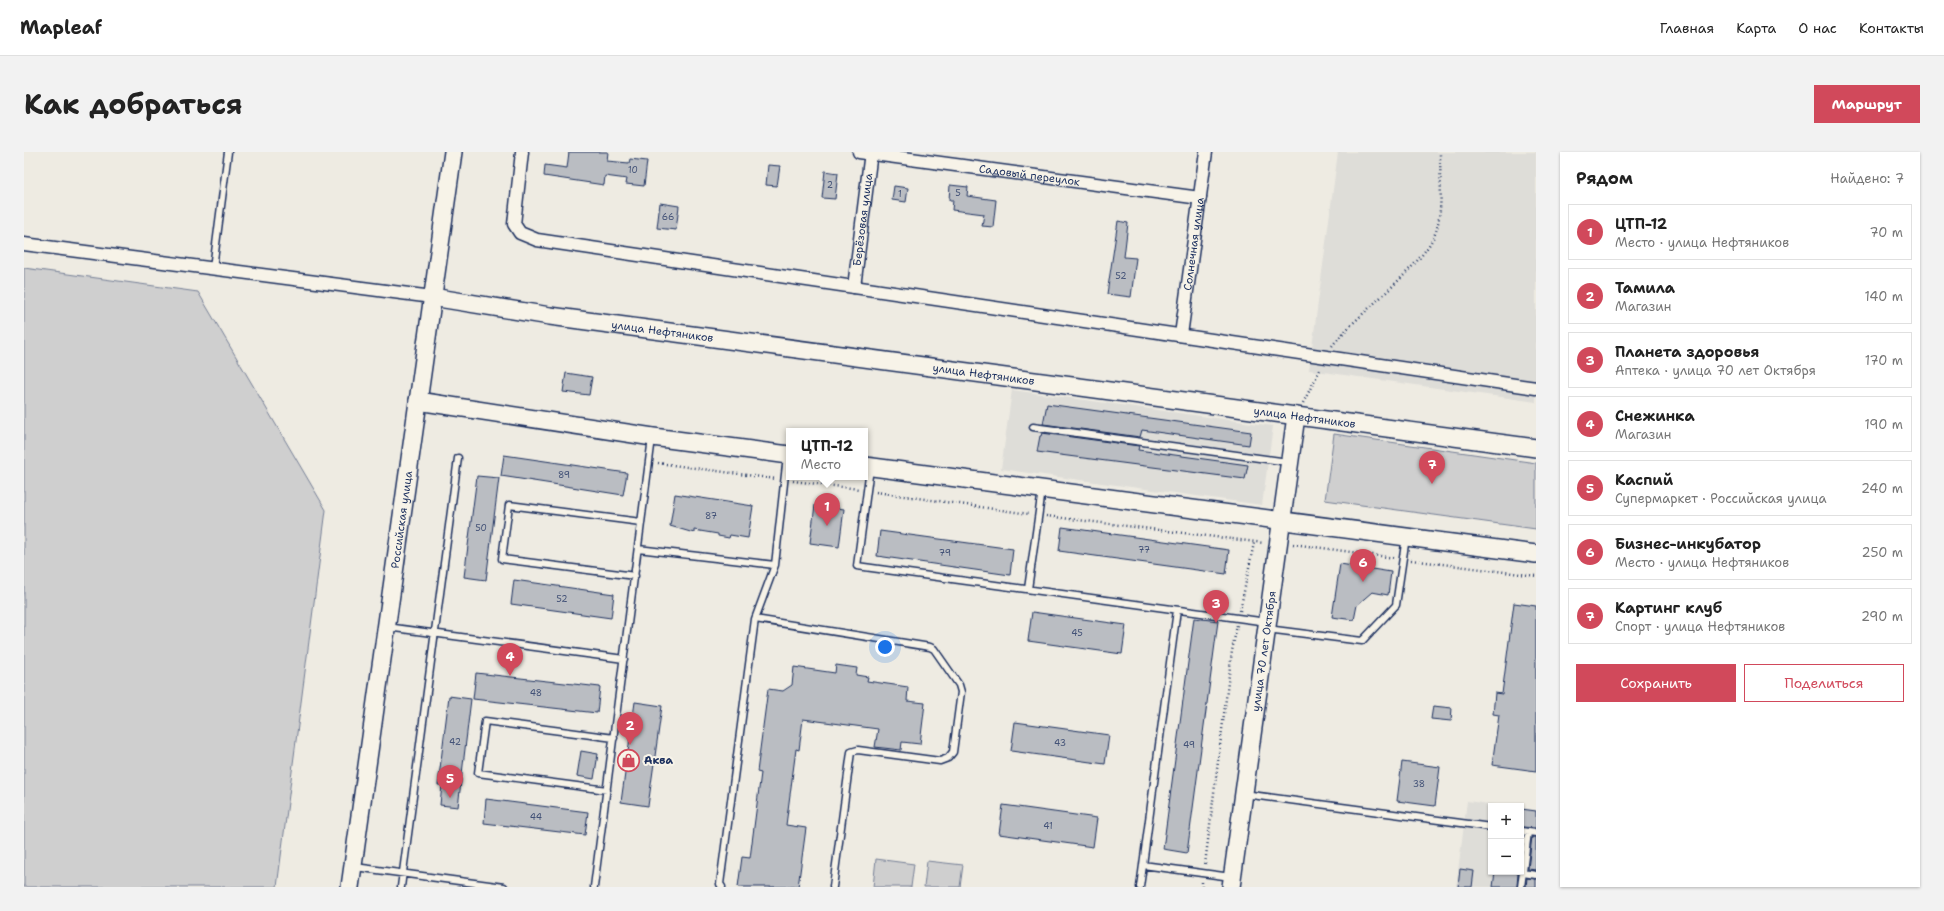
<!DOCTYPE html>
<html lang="ru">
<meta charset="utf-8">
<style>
:root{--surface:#fff;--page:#f2f2f2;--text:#222;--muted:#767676;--line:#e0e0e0;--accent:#d1495b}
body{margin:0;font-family:"Shantell Sans",sans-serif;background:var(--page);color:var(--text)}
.controls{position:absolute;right:12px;bottom:12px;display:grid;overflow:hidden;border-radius:0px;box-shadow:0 1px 3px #0004}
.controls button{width:36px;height:36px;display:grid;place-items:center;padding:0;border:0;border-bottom:1px solid var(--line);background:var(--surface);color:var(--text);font:20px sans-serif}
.you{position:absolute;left:861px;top:495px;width:14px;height:14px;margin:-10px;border:3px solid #fff;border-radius:50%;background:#1a73e8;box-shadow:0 0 0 6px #1a73e833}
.badge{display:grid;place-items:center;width:26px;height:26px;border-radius:50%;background:var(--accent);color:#fff;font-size:13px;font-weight:700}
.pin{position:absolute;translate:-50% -33px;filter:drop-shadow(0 1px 2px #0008)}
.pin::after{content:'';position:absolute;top:21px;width:14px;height:12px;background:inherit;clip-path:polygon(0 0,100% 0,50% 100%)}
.popup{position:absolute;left:762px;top:276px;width:82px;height:52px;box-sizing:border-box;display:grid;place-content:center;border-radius:0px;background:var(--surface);filter:drop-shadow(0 1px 3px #0005);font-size:13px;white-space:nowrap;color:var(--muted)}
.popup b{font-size:15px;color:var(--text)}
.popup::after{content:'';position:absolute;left:50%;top:100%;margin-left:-8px;border:8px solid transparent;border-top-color:var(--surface)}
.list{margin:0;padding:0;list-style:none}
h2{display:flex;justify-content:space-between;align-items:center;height:52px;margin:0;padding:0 16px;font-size:17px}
h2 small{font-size:13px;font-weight:400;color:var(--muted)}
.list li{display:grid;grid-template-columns:26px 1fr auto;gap:12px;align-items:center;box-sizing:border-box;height:56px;margin:0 8px 8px;padding:0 8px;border:1px solid var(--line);border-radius:0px}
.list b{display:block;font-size:15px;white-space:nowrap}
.list p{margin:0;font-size:13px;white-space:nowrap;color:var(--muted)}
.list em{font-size:13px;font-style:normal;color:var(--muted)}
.actions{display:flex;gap:8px;padding:12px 16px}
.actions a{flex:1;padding:9px 0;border:1px solid var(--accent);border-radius:0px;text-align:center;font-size:14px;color:var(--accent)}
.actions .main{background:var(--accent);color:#fff}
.map{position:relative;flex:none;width:1512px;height:735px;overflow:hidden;border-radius:0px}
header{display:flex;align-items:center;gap:24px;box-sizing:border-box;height:56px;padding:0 20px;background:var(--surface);border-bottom:1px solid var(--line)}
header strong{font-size:19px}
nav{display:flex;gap:22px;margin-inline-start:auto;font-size:14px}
.intro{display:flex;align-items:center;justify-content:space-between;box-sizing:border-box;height:96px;padding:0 24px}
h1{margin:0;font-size:28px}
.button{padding:10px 18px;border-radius:0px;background:var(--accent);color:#fff;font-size:14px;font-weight:700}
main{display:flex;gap:24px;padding:0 24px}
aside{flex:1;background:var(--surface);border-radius:0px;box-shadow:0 1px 3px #0004}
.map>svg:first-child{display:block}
.built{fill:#deddd8}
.green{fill:#cfcfcf;stroke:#757f96}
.building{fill:#babdc2;stroke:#1b2f5e}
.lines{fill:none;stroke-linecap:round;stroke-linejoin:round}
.lane-casing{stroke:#1b2f5e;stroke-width:9}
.street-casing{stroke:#1b2f5e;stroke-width:15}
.secondary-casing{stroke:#1b2f5e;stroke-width:20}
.path{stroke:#1b2f5e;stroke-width:2.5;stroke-dasharray:1 3;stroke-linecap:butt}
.lane{stroke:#f7f3e8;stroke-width:6}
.street{stroke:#f7f3e8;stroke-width:12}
.secondary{stroke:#f7f3e8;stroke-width:17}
.labels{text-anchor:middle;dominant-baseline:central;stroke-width:4;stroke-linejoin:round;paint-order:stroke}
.number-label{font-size:9px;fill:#435277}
.street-label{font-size:11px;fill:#1b2f5e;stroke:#f7f3e8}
.poi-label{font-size:11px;font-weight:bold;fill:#1b2f5e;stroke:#f7f3e8;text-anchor:start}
</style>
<header>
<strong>Mapleaf</strong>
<nav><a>Главная</a><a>Карта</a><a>О нас</a><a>Контакты</a></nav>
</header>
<div class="intro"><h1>Как добраться</h1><a class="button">Маршрут</a></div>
<main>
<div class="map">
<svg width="1512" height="735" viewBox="0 0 1512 735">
<rect width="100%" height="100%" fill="#eeebe2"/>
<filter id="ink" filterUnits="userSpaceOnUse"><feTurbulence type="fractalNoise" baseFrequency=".025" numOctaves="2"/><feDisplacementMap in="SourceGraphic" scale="8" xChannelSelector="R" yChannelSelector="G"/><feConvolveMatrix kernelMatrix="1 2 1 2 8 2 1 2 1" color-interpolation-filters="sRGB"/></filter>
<g filter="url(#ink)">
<path class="built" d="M1314 0H1512V250L1285 218Z
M988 238 1249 274 1238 353 977 317Z
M1443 649 1480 654H1467V720H1497V656L1512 658V735H1432Z"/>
<path class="green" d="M0 116 174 140 302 358 253 735H0Z
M1310 282 1512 311V377L1301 348Z
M852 707 890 712 887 735H849Z
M903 709 939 713 936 735H900Z"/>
<path class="building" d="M545 0H584L583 9 605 11 606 7 623 9 620 34 602 32 603 27 581 24 580 33 520 24 521 13 543 16Z
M744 13 756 14 753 34 742 33Z
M801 19 814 21 811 47 798 46Z
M926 33 944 35 943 44 972 48 969 75 958 74 960 62 928 58 929 48H925Z
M870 34 884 36 882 50 868 48Z
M636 51 655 54 652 78 633 76Z
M1094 69 1104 71 1100 105 1112 106 1107 145 1083 142Z
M542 221 568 225 565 243 539 240Z
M1023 252 1227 280 1225 293 1118 278 1116 285 1019 272Z
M1018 281 1115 294 1114 298 1224 313 1221 327 1013 300 1016 284H1017Z
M480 303 603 321 599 343 477 324Z
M453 324 475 326 462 428 440 425Z
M651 342 729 354 724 386 706 383 705 386 694 384V382L670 378V381L646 374Z
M791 353 820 357 815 395 786 391Z
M1038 375 1205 398 1202 422 1035 399Z
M856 379 989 397 986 423 853 404Z
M1316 412 1367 420 1364 443 1348 440 1333 453 1330 468 1308 465Z
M490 428 590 442 587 466 487 452Z
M1490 451 1512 454V619L1468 613 1475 563 1469 562 1471 541 1478 542Z
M1008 460 1102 473 1098 502 1004 489Z
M1170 466 1194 469 1163 701 1139 697Z
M812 513 833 516 832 523 844 525 843 529 884 535 883 549 901 551 896 592 878 590 877 598 851 595 854 577 779 567 775 598 772 597 762 673 782 676 774 735H714L718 705 726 706 737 621 733 620 744 537 759 539 768 533 770 515 811 521Z
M452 521 576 535 573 561 449 547Z
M425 544 447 547 434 655 416 653 418 633H414Z
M611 550 638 554 624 654 597 650Z
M1409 554 1428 556 1427 569 1407 567Z
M991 570 1085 583 1081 612 987 599Z
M557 599 574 602 570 627 553 624Z
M1378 610 1416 615 1411 654 1373 649Z
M462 647 564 660 561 683 460 671Z
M979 653 1073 666 1069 695 975 682Z
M1497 657 1512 659V676L1497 675Z
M1508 685H1512V718L1504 717Z
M1436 717 1450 719 1448 735H1434Z
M1471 720H1494L1493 735H1469Z
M1503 726 1512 727V735H1502Z"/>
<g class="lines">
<defs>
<path id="lane" d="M189 116 204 0
M1009 275 1264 310
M846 316 833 414 1243 470
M614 397 751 413 763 304
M611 424 478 407 485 353 617 370
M1004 437 1018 338
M1153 458 1119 713 1207 725
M731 467 906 495 910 497 935 533 937 540 929 600 924 606 916 609 834 598 827 600 809 735
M363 475 600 507
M1243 477 1338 489 1372 453 1382 385
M583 638 454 621 461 569 590 586
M1220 642 1467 675
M1497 679 1512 681
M331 715 480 735
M1499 721 1512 723
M377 735 434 306
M570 735 628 286
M698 735 696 732 731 467 751 413
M1116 735 1119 713
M1497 735 1504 680"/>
<g id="street">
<path d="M498 0 490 72 496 81 513 88 1512 236"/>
<path id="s1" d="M835 0 1176 46"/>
<path d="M0 92 408 145"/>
<path id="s2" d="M830 135 847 0"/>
<path id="s3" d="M1157 183 1182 0"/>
</g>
<g id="secondary">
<path id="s4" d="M408 145 526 164 1512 296"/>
<path d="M394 249 629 285 765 303"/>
<path d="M841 314 1512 402"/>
<path id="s5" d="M326 735 429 0"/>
<path id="s6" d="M1207 735 1272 264"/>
</g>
</defs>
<use href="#lane" class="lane-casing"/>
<use href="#street" class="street-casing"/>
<use href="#secondary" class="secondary-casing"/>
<path class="path" d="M1308 194C1333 161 1404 112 1413 76 1419 52 1416 25 1416 0
M1279 251 1297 216
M634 311 752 327
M769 329 835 337
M852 340 1005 362
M1022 364 1240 391
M1269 392 1371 406
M1387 408 1512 424
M1216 459 1230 391
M1181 712 1208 499 1213 473
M1178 735V729"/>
<use href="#lane" class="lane"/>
<use href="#street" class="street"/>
<use href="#secondary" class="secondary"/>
</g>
</g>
<defs>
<symbol id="shop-ring" viewBox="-11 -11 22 22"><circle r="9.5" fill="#f7f3e8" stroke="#d1495b" stroke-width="1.5"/><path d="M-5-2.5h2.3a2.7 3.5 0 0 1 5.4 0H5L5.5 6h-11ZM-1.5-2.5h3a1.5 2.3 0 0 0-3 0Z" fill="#d1495b"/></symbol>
</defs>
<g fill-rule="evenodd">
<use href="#shop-ring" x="592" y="596" width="25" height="25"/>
</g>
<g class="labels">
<g class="number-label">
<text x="609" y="18">10</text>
<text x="806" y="33">2</text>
<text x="934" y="41">5</text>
<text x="876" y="42">1</text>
<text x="644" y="65">66</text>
<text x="1097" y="124">52</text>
<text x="540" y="323">89</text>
<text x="687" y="364">87</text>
<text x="457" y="376">50</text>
<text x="1120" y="398">77</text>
<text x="921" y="401">79</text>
<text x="538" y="447">52</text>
<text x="1053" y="481">45</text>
<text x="512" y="541">48</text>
<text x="431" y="590">42</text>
<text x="1036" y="591">43</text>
<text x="1165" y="593">49</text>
<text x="1395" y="632">38</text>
<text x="512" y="665">44</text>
<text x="1024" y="674">41</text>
</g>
<g class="street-label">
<text stroke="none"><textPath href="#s1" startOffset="172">Садовый переулок</textPath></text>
<text stroke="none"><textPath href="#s2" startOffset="68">Берёзовая улица</textPath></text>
<text stroke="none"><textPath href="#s3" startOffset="92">Солнечная улица</textPath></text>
<text stroke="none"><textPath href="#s4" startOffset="233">улица Нефтяников</textPath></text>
<text stroke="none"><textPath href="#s4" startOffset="557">улица Нефтяников</textPath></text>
<text stroke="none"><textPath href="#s4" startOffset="881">улица Нефтяников</textPath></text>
<text stroke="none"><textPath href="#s5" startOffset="371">Российская улица</textPath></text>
<text stroke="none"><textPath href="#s6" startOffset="238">улица 70 лет Октября</textPath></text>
</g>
<g class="poi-label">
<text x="620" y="608">Аква</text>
</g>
</g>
</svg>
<div class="controls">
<button>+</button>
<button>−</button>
</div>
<div class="you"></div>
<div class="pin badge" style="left:803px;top:374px">1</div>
<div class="popup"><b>ЦТП-12</b>Место</div>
<div class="pin badge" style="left:606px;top:593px">2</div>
<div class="pin badge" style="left:1192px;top:471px">3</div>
<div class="pin badge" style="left:486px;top:524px">4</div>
<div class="pin badge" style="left:426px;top:646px">5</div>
<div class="pin badge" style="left:1339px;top:430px">6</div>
<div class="pin badge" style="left:1408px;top:332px">7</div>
</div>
<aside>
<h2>Рядом<small>Найдено: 7</small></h2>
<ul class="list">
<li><span class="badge">1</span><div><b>ЦТП-12</b><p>Место · улица Нефтяников</p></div><em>70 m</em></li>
<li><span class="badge">2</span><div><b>Тамила</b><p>Магазин</p></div><em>140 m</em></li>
<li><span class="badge">3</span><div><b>Планета здоровья</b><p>Аптека · улица 70 лет Октября</p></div><em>170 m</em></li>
<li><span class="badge">4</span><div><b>Снежинка</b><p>Магазин</p></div><em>190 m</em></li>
<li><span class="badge">5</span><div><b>Каспий</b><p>Супермаркет · Российская улица</p></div><em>240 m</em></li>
<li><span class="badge">6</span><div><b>Бизнес-инкубатор</b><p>Место · улица Нефтяников</p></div><em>250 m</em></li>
<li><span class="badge">7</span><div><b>Картинг клуб</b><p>Спорт · улица Нефтяников</p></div><em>290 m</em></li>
</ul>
<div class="actions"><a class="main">Сохранить</a><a>Поделиться</a></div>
</aside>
</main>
